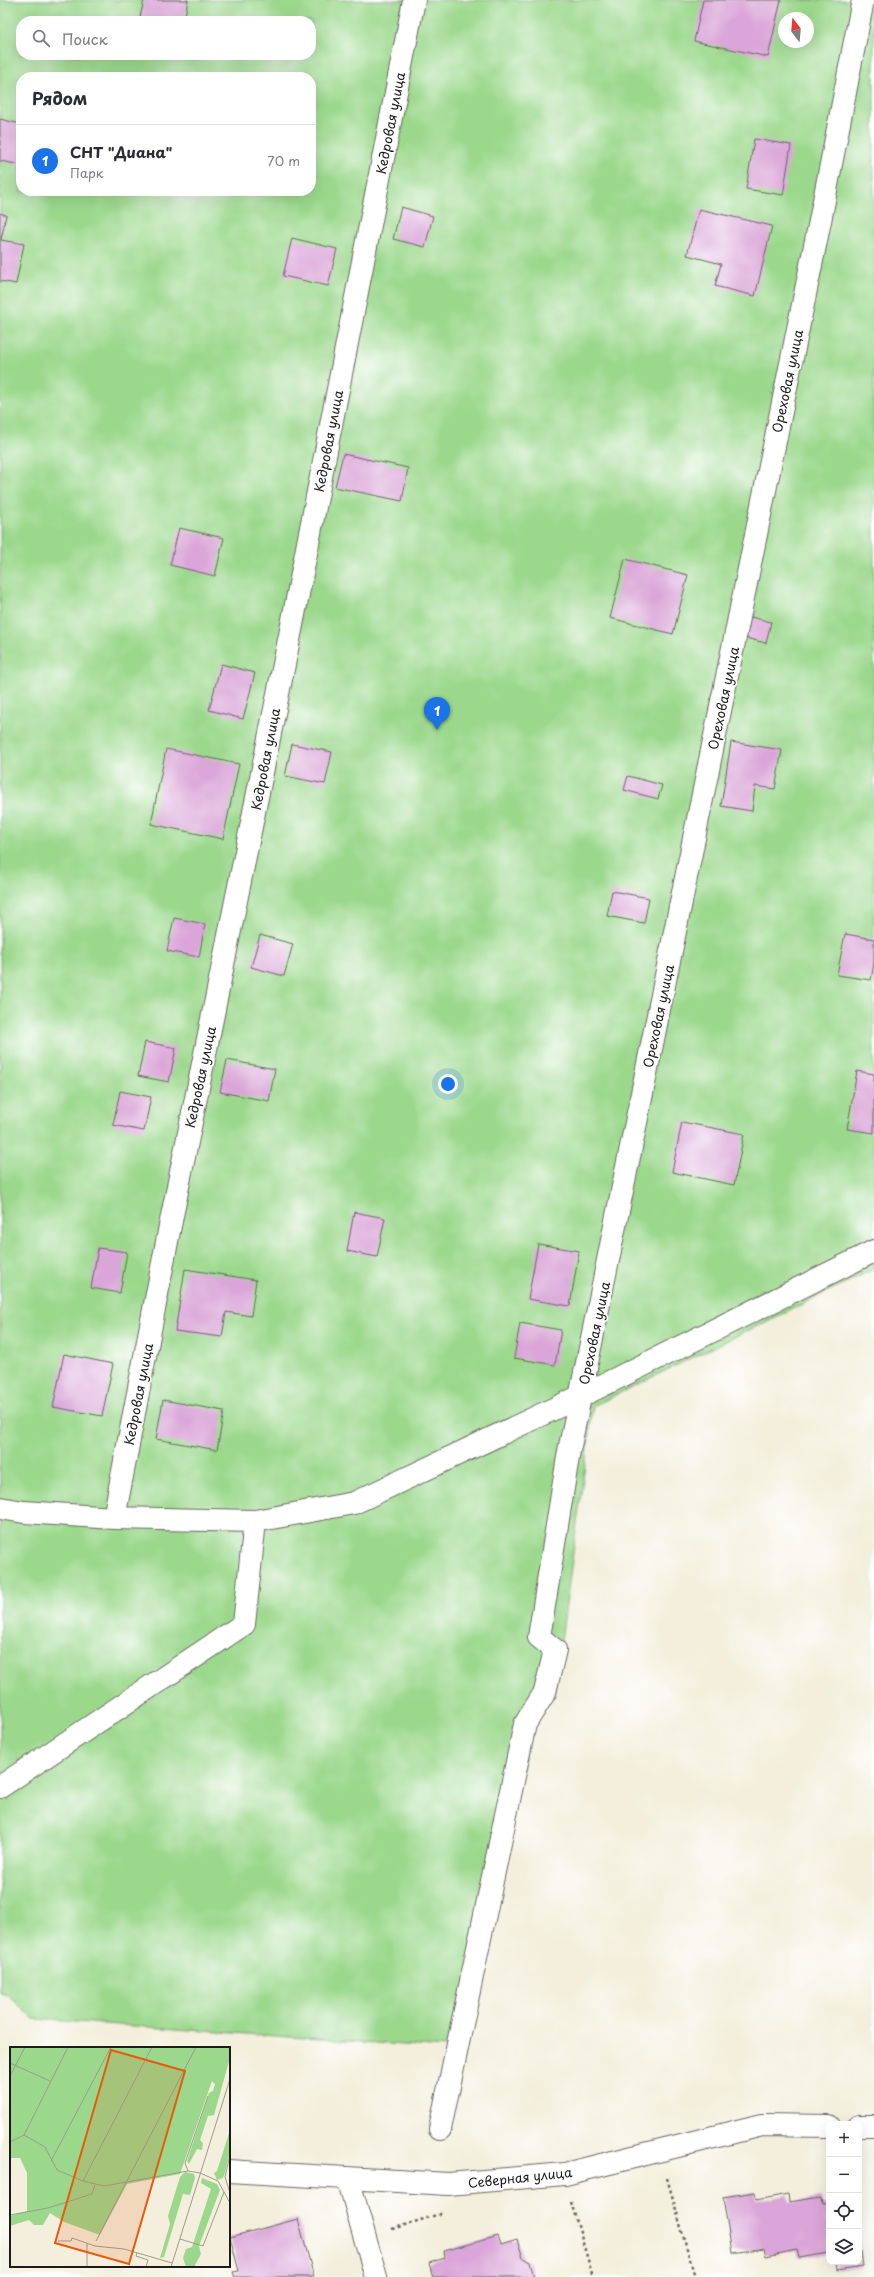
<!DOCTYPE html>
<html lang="ru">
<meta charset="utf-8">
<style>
:root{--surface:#fff;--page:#f2f2f3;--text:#2b2b33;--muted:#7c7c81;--line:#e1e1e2;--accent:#1a73e8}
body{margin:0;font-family:"Playpen Sans",sans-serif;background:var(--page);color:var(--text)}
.controls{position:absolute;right:12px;bottom:12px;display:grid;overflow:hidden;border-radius:8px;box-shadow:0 4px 16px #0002}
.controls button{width:36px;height:36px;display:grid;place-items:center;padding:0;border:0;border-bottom:1px solid var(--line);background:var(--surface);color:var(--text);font:20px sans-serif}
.compass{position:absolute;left:778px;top:12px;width:36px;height:36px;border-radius:50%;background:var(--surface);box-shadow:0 4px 16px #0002;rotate:344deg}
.you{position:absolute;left:448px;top:1084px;width:14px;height:14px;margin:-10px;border:3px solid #fff;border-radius:50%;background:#1a73e8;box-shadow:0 0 0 6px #1a73e833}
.badge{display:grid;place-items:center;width:26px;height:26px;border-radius:50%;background:var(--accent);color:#fff;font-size:13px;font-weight:700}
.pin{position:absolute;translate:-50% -33px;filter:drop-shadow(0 1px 2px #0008)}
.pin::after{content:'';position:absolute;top:21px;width:14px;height:12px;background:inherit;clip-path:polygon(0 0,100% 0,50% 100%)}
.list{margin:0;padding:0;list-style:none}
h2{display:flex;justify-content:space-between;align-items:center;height:52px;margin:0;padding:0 16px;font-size:17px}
h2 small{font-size:13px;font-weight:400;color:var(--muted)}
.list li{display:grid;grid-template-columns:26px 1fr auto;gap:12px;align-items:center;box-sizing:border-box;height:72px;padding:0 16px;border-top:1px solid var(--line)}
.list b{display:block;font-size:15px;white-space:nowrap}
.list p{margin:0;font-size:13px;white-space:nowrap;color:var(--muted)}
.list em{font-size:13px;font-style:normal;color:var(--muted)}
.icon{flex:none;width:22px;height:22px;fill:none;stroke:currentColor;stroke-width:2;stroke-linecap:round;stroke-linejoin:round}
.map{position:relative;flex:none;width:874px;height:2277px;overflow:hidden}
.search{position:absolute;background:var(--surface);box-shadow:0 4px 16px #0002;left:16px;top:16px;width:300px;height:44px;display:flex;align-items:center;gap:10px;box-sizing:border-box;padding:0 14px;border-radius:16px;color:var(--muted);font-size:15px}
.panel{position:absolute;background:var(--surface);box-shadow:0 4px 16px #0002;left:16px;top:72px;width:300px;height:124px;border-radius:16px}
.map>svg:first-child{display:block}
.green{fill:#9bd88c;stroke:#5c7a54;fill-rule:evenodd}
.building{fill:#daa5d8}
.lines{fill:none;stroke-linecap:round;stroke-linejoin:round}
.minor-casing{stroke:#67665f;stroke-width:24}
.path{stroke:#67665f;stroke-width:2.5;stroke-dasharray:3 3;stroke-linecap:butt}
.minor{stroke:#fff;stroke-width:22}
.labels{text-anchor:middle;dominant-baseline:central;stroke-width:3.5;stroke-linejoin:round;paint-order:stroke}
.street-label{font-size:13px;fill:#1c1c1c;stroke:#fff}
.inset-road{fill:none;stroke:#9d9b8f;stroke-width:1}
.view{fill:#e8590c;fill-opacity:0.15;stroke:#e8590c;stroke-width:2}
.inset-edge{fill:none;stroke:#1c1c1c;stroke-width:2}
</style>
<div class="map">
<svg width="874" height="2277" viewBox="0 0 874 2277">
<rect width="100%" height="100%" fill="#fff"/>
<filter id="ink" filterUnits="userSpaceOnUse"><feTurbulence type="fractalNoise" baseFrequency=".025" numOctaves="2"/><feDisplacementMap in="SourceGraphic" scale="8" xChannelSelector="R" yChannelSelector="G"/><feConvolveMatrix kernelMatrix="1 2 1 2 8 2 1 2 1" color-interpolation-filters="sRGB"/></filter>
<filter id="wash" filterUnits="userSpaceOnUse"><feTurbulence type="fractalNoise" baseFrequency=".012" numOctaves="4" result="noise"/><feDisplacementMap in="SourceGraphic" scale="16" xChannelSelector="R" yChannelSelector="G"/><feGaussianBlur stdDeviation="0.9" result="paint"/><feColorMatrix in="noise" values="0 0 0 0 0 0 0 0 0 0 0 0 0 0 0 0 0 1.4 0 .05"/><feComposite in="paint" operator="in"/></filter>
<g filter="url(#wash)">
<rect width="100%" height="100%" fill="#f3efdc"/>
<path class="green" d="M0 0H874V1269L593 1406 554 1692 531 1725 460 2049 34 2019 8 1995 0 1993ZM784 18H808V42H784ZM21 21H311V55H21ZM21 77H311V191H21Z"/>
<g id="blocks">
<path class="building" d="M144 0H188L184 21H161L140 17Z
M703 0H781L768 57 694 41Z
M0 119 21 124V165L0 161Z
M754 139 791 145 783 195 746 189Z
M401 207 433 216 425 247 393 239Z
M699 209 772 226 755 296 715 286 721 264 687 255Z
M0 213 6 215 1 240 24 244 16 284 0 281Z
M292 238 337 249 328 286 283 276Z
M343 454 408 468 402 501 335 487Z
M179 528 224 538 215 576 170 565Z
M625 559 688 575 673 634 610 618Z
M747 616 771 622 766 643 741 637Z
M221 664 255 673 243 719 209 710Z
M731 742 782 750 775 789 755 786 752 811 721 806Z
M292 744 332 752 325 784 285 776Z
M166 749 239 764 223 839 151 824Z
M628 776 662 785 658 799 624 790Z
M612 891 649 898 644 923 607 916Z
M174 918 205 924 199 957 167 951Z
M845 934 874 939V963L871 980 837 975Z
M260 935 293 944 284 976 251 967Z
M145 1042 176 1048 169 1082 138 1076Z
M227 1060 275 1069 269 1101 220 1092Z
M857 1071 874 1074V1133L847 1129Z
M120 1091 151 1097 144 1131 113 1125Z
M682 1122 744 1134 734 1185 672 1172Z
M354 1212 385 1218 377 1257 347 1251Z
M538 1244 579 1251 570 1306 528 1299Z
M98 1248 127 1252 120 1293 91 1288Z
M185 1269 256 1280 251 1316 226 1312 222 1337 175 1331Z
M520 1323 561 1330 555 1365 514 1358Z
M64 1354 113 1364 102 1416 53 1407Z
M163 1400 224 1411 217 1450 156 1439Z
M755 2192 756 2200 788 2194 789 2202 821 2197 822 2204 829 2203V2253L799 2258 797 2250 766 2256 764 2248 732 2253 723 2197Z
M298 2219 314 2277H235L233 2272 239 2271 230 2237Z
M859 2234 863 2267 837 2271 836 2262H859Z
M498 2236 501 2244 517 2239 523 2258 530 2262 534 2277H433L429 2263 445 2258 444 2251Z"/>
</g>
</g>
<g filter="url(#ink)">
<use href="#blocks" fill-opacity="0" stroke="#67665f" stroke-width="1"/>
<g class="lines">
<defs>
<path id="minor" d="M0 1508 24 1512 114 1518 255 1521 354 1503 581 1396 874 1251
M114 1518 170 1226 292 625 414 0
M0 1787 244 1624 255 1521
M859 2126H874
M440 2129 525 1724 545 1692 555 1650 539 1637 569 1451 821 216 863 0
M229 2171 448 2184 565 2174 762 2125 829 2126
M348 2178 376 2277"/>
</defs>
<use href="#minor" class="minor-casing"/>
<path class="path" d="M667 2178 695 2277
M571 2202 593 2277
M392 2229 443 2213"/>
<use href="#minor" class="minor"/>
</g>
</g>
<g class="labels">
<g class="street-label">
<text transform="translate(390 123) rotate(-79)">Кедровая улица</text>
<text transform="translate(787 381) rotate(-78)">Ореховая улица</text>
<text transform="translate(328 441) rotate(-79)">Кедровая улица</text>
<text transform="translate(723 698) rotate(-78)">Ореховая улица</text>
<text transform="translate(265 759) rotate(-79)">Кедровая улица</text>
<text transform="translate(658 1016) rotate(-78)">Ореховая улица</text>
<text transform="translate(200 1077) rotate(-78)">Кедровая улица</text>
<text transform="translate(594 1333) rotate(-78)">Ореховая улица</text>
<text transform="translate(138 1394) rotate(-79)">Кедровая улица</text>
<text transform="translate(520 2177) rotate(-6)">Северная улица</text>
</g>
</g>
<g transform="translate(10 2047)">
<rect width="220" height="220" fill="#f3efdc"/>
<path d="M0 0H220V11L204 68 198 69 190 93 193 96 192 103 187 102 179 117 177 114 199 46 203 44 205 37 202 34 170 127 117 137 90 188 54 175 40 166 33 178H24L19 173 0 179V169L17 164V126L10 111H0ZM220 83V105L215 125 213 131 207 133 204 126 207 124ZM175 125 184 127 185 131 180 148 173 147 154 210 150 211 160 177 158 169 170 130ZM192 131 207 137 210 143 189 199 191 207 184 220H176L173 211 176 202 182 200 201 142 191 136Z" fill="#9bd88c"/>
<path class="inset-road" d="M0 16 40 34M0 29 15 0M14 88 35 100 47 123 73 134 94 139 178 124 190 126 208 134 220 156M14 88 58 0M0 95 14 88M220 108 215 130 220 146M41 114 101 0M178 124 175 116 198 49M73 134 142 0M0 168 38 161 82 147 85 138M170 192 193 199 214 145M48 194H61L62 191 85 199 114 202 162 216M86 194 186 0M77 196V220M127 206 126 209 138 213 136 220M161 220 220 32"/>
<path class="view" d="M101 3 175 24 119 217 45 196Z"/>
<rect width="220" height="220" class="inset-edge"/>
</g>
</svg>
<div class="controls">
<button>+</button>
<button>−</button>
<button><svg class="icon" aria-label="locate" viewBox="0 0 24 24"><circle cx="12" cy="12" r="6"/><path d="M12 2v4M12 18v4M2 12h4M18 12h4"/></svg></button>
<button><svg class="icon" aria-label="layers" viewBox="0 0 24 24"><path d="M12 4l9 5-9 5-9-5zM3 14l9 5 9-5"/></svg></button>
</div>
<svg class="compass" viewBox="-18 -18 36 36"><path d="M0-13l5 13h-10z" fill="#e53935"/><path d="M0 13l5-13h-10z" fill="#7c7c81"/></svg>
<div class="you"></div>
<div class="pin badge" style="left:437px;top:730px">1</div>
<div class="search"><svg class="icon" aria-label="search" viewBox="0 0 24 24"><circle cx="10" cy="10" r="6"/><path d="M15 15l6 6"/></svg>Поиск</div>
<section class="panel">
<h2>Рядом<small></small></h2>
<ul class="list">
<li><span class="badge">1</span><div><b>СНТ &quot;Диана&quot;</b><p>Парк</p></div><em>70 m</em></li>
</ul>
</section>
</div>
